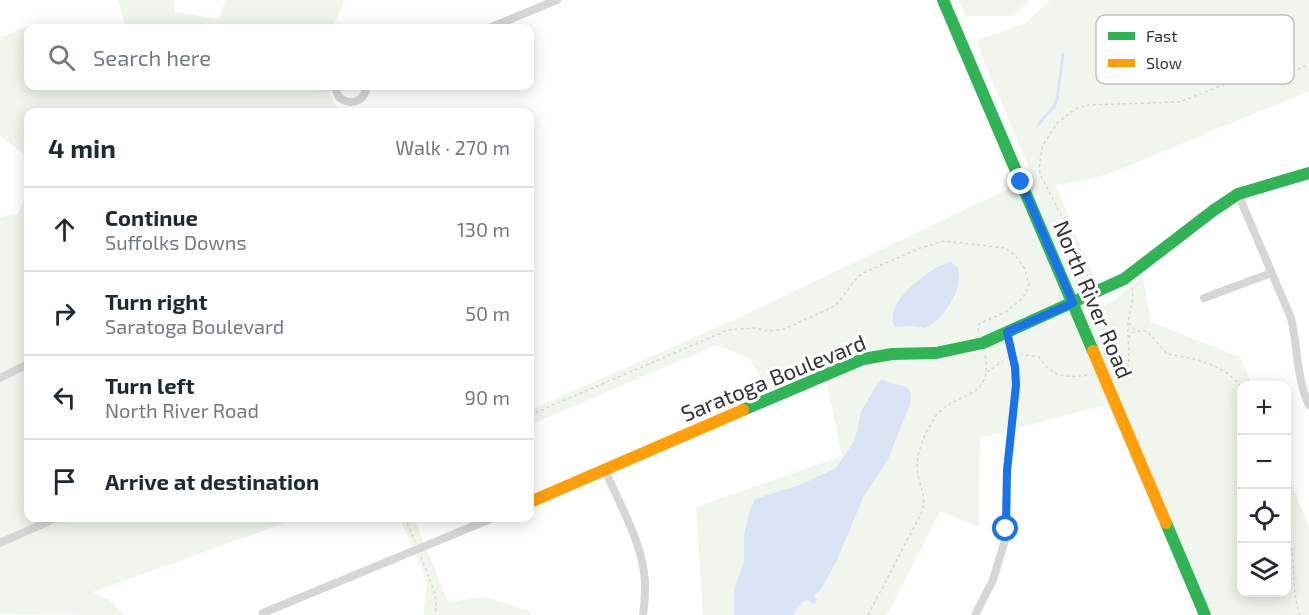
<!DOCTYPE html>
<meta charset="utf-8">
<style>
:root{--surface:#fff;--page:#f2f2f3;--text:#1f2937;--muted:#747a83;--line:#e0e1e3}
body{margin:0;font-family:"Exo 2",sans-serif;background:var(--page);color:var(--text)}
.controls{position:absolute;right:18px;bottom:18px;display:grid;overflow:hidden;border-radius:12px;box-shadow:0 3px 15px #0003}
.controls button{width:54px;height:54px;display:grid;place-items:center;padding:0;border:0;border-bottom:2px solid var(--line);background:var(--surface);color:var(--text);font:30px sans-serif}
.stop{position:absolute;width:18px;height:18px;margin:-14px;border:4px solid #1a73e8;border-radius:50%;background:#fff}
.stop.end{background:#1a73e8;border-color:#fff;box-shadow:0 2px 6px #0008}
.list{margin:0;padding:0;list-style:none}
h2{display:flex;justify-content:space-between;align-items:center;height:78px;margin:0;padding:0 24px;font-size:26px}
h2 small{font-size:20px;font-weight:400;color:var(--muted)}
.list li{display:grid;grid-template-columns:39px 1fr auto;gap:18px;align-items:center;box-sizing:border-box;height:84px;padding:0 24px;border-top:2px solid var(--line)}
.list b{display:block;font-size:22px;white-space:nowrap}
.list p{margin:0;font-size:20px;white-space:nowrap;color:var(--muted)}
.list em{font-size:20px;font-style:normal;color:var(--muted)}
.icon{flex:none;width:33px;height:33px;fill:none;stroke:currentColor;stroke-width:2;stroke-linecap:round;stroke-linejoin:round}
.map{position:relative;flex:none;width:1309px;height:615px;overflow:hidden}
.search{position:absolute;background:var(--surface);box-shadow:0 3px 15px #0003;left:24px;top:24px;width:510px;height:66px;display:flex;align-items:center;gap:15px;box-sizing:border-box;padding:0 21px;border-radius:12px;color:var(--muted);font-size:22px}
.panel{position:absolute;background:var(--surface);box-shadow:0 3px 15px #0003;left:24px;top:108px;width:510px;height:414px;border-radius:12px}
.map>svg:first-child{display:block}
.green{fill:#f0f6ee}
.water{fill:#dbe4f4}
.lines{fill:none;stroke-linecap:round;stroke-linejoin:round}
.stream{stroke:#dbe4f4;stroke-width:3}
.path{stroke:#d6d6d6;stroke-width:1.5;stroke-dasharray:3 3;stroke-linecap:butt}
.street{stroke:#d6d6d6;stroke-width:8}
.fast{stroke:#30b455;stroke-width:12}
.slow{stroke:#ff9f0a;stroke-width:12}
.route{stroke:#1a73e8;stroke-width:8}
.labels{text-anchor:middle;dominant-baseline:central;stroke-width:6;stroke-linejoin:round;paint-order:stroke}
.street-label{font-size:22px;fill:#323232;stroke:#fff}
.key{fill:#fff;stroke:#c2c2c2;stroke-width:1.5}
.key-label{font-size:16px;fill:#323232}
</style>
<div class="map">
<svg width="1309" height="615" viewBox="0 0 1309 615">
<rect width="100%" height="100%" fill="#fff"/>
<path class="green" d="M118 0H174L175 12 219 19 225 0H344L333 28H126Z
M958 0H1030L1014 16H966Z
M1050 0H1309V91L1114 172 1081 182 1055 185 1095 279 1083 304 1085 316 1113 301 1143 277 1151 322 1240 357 1252 385 1242 386V592H1286L1287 472 1309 527V615H1211L1120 401 980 438 979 527 940 511 887 615H703L696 507 842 456 824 369 771 390 748 358 717 345 530 425V410L736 319 1033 177 980 52 978 40 1026 23Z
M31 25 32 28H28V86H327L339 112H28V157L0 136V38Z
M28 189V518H299L93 592 111 601 125 615 0 614V217L18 214Z
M400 518H414L448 602 486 597 531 612V615H423L427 583Z"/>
<path class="water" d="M951 262 958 268C964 288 944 320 925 328L912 326 895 327C880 306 931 265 951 262Z
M883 380C892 385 899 384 908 388L911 394 910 404 888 459 863 498 837 560 820 591 813 595 817 600 814 604 807 600 803 602 793 615H734V589L744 562V535L749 513 755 499 802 484 836 468 855 440 861 412 879 381Z"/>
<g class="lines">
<path class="stream" d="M1038 125 1054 106 1057 100 1063 54"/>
<path class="path" d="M1090 282 1065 223 1041 176 1039 169 1042 147 1057 123 1075 109 1088 105 1179 102 1239 79 1268 73 1295 70 1309 65
M1129 323 1135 330
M1129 338 1131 333 1143 330 1148 332 1167 354C1194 358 1225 364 1242 388
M1020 354 1039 357C1056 380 1064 377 1090 375
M1121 370 1128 366C1131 350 1126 332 1129 317 1131 306 1134 300 1132 288
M987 372 1003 361
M530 415 728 330 755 328 768 331 784 329 831 308 839 302 854 281 863 273 920 248 944 241 1005 248 1015 255 1025 269 1029 285 1023 298 1007 311 979 324 978 332
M405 518 415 542
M1286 530C1298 559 1290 589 1300 615
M421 557C427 574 440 597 435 615
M868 615 922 512C926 499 921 488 918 475 914 456 925 432 935 417 955 390 994 402 985 354"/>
<path class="street" d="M489 28 557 0
M334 86 339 97C351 107 365 101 367 86
M1238 194 1291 318C1298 347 1296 377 1309 405
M1204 298 1271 273
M0 378 28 364
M605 470C619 503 639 537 644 572 646 586 645 601 643 615
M0 543 56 518
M263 613 493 518
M975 615 993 580 1005 540 1007 471 1016 385 1015 367 1007 332"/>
<path class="fast" d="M943 0 1093 351
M743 410 863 359 892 354 936 353 983 343 1124 279 1214 210 1238 194 1309 173
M1166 523 1205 615"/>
<path class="slow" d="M1093 351 1166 523
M530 502 743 410"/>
</g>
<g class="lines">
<path class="route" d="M1006 529 1007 471 1016 385 1015 367 1007 332 1073 303 1021 182"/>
</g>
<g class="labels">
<g class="street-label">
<text transform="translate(1094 299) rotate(67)">North River Road</text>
<text transform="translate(773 377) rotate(-22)">Saratoga Boulevard</text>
</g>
</g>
<rect x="1096" y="15" width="198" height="69" rx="9" class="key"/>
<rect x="1108" y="32" width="27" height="8" fill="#30b455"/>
<rect x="1108" y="59" width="27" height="8" fill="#ff9f0a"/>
<g class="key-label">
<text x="1146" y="42">Fast</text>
<text x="1146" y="69">Slow</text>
</g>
</svg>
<div class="controls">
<button>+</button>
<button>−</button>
<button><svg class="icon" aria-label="locate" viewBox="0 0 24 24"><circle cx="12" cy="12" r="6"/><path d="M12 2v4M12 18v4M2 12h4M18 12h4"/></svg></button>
<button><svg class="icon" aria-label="layers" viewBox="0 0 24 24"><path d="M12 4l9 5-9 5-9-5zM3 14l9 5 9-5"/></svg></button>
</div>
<div class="stop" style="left:1006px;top:529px"></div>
<div class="stop end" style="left:1021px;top:182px"></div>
<div class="search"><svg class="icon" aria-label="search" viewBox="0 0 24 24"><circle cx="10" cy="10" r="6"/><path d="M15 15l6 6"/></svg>Search here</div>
<section class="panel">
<h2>4 min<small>Walk · 270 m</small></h2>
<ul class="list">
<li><svg class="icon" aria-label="ahead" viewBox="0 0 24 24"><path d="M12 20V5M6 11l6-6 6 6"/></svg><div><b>Continue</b><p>Suffolks Downs</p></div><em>130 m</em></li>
<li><svg class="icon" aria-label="right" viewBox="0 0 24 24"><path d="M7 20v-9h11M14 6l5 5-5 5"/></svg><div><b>Turn right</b><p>Saratoga Boulevard</p></div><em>50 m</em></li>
<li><svg class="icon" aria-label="left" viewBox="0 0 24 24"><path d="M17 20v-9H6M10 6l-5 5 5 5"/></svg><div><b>Turn left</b><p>North River Road</p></div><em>90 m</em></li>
<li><svg class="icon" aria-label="arrive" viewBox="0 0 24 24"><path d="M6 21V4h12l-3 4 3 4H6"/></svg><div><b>Arrive at destination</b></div></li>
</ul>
</section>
</div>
